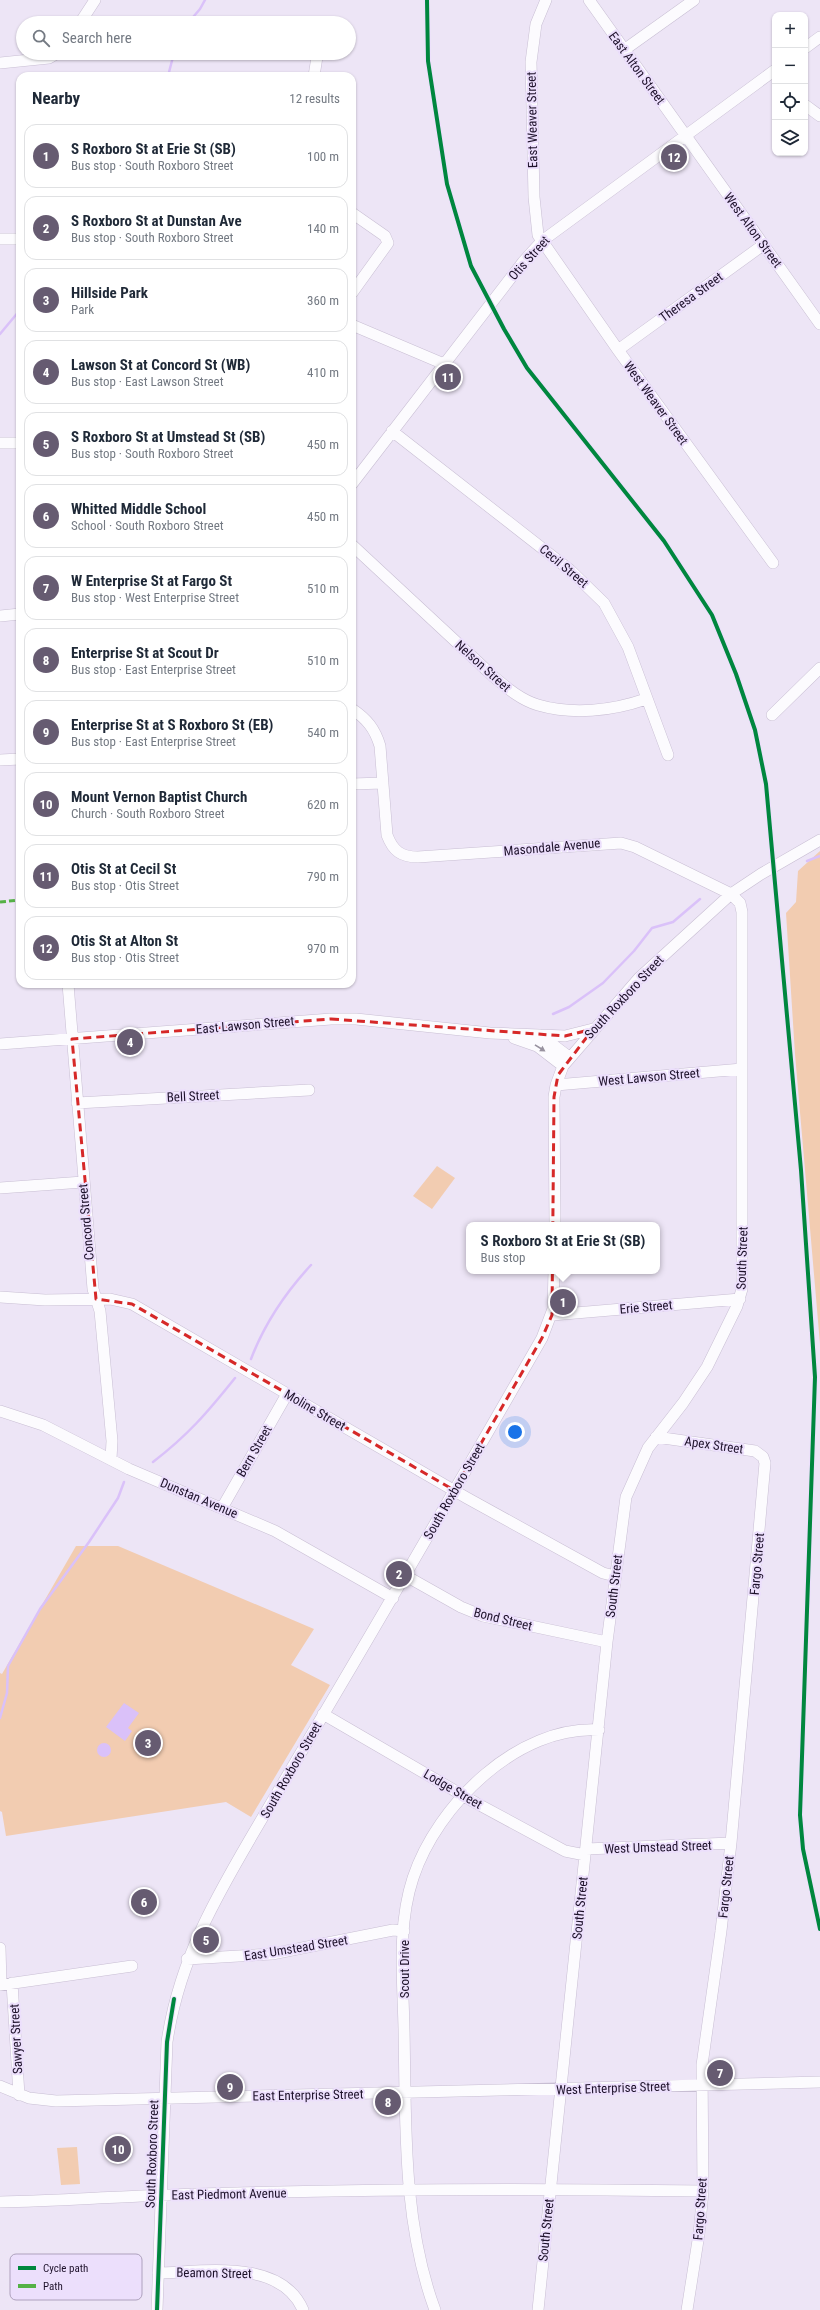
<!DOCTYPE html>
<meta charset="utf-8">
<style>
:root{--surface:#fff;--page:#f6f6f7;--text:#1f2937;--muted:#747a83;--line:#e0e1e3;--accent:#665b71}
body{margin:0;font-family:"Roboto Condensed",sans-serif;background:var(--page);color:var(--text)}
.controls{position:absolute;right:12px;top:12px;display:grid;overflow:hidden;border-radius:8px;box-shadow:0 1px 3px #0004}
.controls button{width:36px;height:36px;display:grid;place-items:center;padding:0;border:0;border-bottom:1px solid var(--line);background:var(--surface);color:var(--text);font:20px sans-serif}
.you{position:absolute;left:515px;top:1432px;width:14px;height:14px;margin:-10px;border:3px solid #fff;border-radius:50%;background:#1a73e8;box-shadow:0 0 0 6px #1a73e833}
.badge{display:grid;place-items:center;width:26px;height:26px;border-radius:50%;background:var(--accent);color:#fff;font-size:13px;font-weight:700}
.pin{position:absolute;translate:-50% -50%;border:2px solid #fff;box-shadow:0 1px 4px #0006}
.popup{position:absolute;left:466px;top:1222px;width:194px;height:52px;box-sizing:border-box;display:grid;place-content:center;border-radius:8px;background:var(--surface);filter:drop-shadow(0 1px 3px #0005);font-size:13px;white-space:nowrap;color:var(--muted)}
.popup b{font-size:15px;color:var(--text)}
.popup::after{content:'';position:absolute;left:50%;top:100%;margin-left:-8px;border:8px solid transparent;border-top-color:var(--surface)}
.list{margin:0;padding:0;list-style:none}
h2{display:flex;justify-content:space-between;align-items:center;height:52px;margin:0;padding:0 16px;font-size:17px}
h2 small{font-size:13px;font-weight:400;color:var(--muted)}
.list li{display:grid;grid-template-columns:26px 1fr auto;gap:12px;align-items:center;box-sizing:border-box;height:64px;margin:0 8px 8px;padding:0 8px;border:1px solid var(--line);border-radius:12px}
.list b{display:block;font-size:15px;white-space:nowrap}
.list p{margin:0;font-size:13px;white-space:nowrap;color:var(--muted)}
.list em{font-size:13px;font-style:normal;color:var(--muted)}
.icon{flex:none;width:22px;height:22px;fill:none;stroke:currentColor;stroke-width:2;stroke-linecap:round;stroke-linejoin:round}
.map{position:relative;flex:none;width:820px;height:2310px;overflow:hidden}
.search{position:absolute;background:var(--surface);box-shadow:0 1px 3px #0004;left:16px;top:16px;width:340px;height:44px;display:flex;align-items:center;gap:10px;box-sizing:border-box;padding:0 14px;border-radius:22px;color:var(--muted);font-size:15px}
.panel{position:absolute;background:var(--surface);box-shadow:0 1px 3px #0004;left:16px;top:72px;width:340px;height:916px;border-radius:12px}
.map>svg:first-child{display:block}
.green{fill:#f2ccb1}
.water{fill:#dac1f9}
.lines{fill:none;stroke-linecap:round;stroke-linejoin:round}
.stream{stroke:#dac1f9;stroke-width:2.5}
.minor-casing{stroke:#c8bed3;stroke-width:12}
.minor{stroke:#fcfbfe;stroke-width:11}
.quiet{stroke:#55b146;stroke-width:3;stroke-dasharray:6 3;stroke-linecap:butt}
.cycleway-casing{stroke:#ecdffc;stroke-width:6}
.cycleway{stroke:#00873e;stroke-width:4}
.oneway{fill:#98929f}
.marked{fill:none;stroke:#d62828;stroke-width:3;stroke-dasharray:8 5;stroke-linejoin:round}
.labels{text-anchor:middle;dominant-baseline:central;stroke-width:4;stroke-linejoin:round;paint-order:stroke}
.street-label{font-size:13px;fill:#1d112a;stroke:#ecdffc}
.key{fill:#ecdffc;stroke:#aea1bd;stroke-width:1}
.key-label{font-size:11px;fill:#1d112a}
</style>
<div class="map">
<svg width="820" height="2310" viewBox="0 0 820 2310">
<rect width="100%" height="100%" fill="#ede5f6"/>
<path class="green" d="M820 851V1344L795 1054 786 913 796 902 798 871Z
M437 1166 455 1178 432 1209 413 1196Z
M76 1546H118L314 1629 291 1665 330 1685 251 1817 226 1802 6 1836 2 1812 0 1811V1673L2 1674Z
M77 2147 80 2184 61 2185 57 2148Z"/>
<path class="water" d="M124 1703 139 1713 128 1728 132 1731 125 1741 106 1727Z
M97 1750a7 7 0 1 1 14 0a7 7 0 1 1-14 0Z"/>
<g class="lines">
<path class="stream" d="M188 23 200 9 205 0
M168 76 174 53
M0 334 20 310
M807 861 820 856
M553 1014 569 1007 603 983 634 951 652 928 673 922 700 899
M251 1359C264 1325 286 1292 311 1265
M153 1462C188 1435 207 1413 235 1378
M0 1718 7 1693 8 1666 40 1609 89 1542 118 1498 124 1482"/>
<defs>
<path id="minor" d="M546 0 536 24 531 62 534 197 538 235 618 350 773 563
M589 0 820 324
M80 23 95 0
M805 48 820 37
M624 50 694 0
M0 63 49 58 58 53
M314 76 317 57
M805 105 820 116
M352 213 385 236 388 243 352 293
M0 239H20
M352 325 444 364
M618 350 763 245
M392 431 570 570 604 603 628 647 668 755
M0 443H20
M352 484 523 262 542 241 775 70
M352 545 494 677C507 688 521 700 538 705 572 715 612 711 646 699
M0 616 20 614
M352 709C367 719 375 729 380 746L387 835C393 851 401 857 418 857L621 843 635 847 731 894 740 903 742 912V1289L737 1306 707 1367 683 1403 648 1448 626 1497 607 1642 538 2310
M772 715 820 668
M0 760 20 759
M352 784 383 783
M68 984 93 1289 100 1311 112 1441 111 1459
M540 1035 569 1057
M514 1038 537 1046 563 1066
M0 1044 331 1019H356L490 1033 565 1036 593 1029
M556 1085 742 1069
M77 1103 309 1090
M0 1188 83 1182
M555 1225 554 1097 556 1085 563 1066 639 978 731 894 761 874 820 840
M0 1297 45 1300 110 1299 132 1304 467 1498 603 1573 615 1576
M552 1315 740 1299
M0 1411 43 1425 129 1469 275 1531 393 1598
M656 1437 755 1451 763 1457 765 1463 731 1843 721 1931 702 2065 703 2191 699 2234 687 2310
M222 1508 287 1394
M406 1576 461 1607 483 1616 607 1642
M323 1714 476 1803 565 1851 585 1855
M586 1849 731 1843
M0 1948 1 1984
M187 1959 272 1954 393 1930 404 1931
M12 1983 19 2095
M0 1985 132 1966
M0 2086 29 2098 56 2101 820 2082
M0 2202C47 2201 94 2198 141 2196 328 2189 516 2188 703 2191
M158 2273C203 2272 281 2258 303 2310
M157 2310 167 2042C179 1959 218 1893 260 1822 288 1775 315 1729 342 1683 410 1568 476 1453 542 1338L553 1309 554 1271
M435 2310C402 2221 406 2122 404 2029 403 1980 397 1926 413 1878 437 1805 518 1725 599 1730"/>
</defs>
<use href="#minor" class="minor-casing"/>
<use href="#minor" class="minor"/>
<path class="quiet" d="M0 902 20 900"/>
<defs>
<path id="cycleway" d="M427 0 428 61 447 184 471 266 504 329 527 368 664 541 712 615 736 674 755 730 766 784 801 1170 815 1377 800 1815 803 1849 820 1929
M157 2310 167 2042 174 1999"/>
</defs>
<use href="#cycleway" class="cycleway-casing"/>
<use href="#cycleway" class="cycleway"/>
</g>
<defs><path id="oneway-solid" d="M-6-.8H1V-3.2L6.5 0L1 3.2V.8H-6Z"/></defs>
<use class="oneway" href="#oneway-solid" transform="translate(540 1048) rotate(32)"/>
<path class="marked" d="M331 1019 565 1036 593 1029 558 1075 554 1097 552 1315 542 1338 454 1490 132 1304 96 1299 72 1039Z"/>
<g class="labels">
<g class="street-label">
<text transform="translate(637 68) rotate(54)">East Alton Street</text>
<text transform="translate(532 120) rotate(-91)">East Weaver Street</text>
<text transform="translate(753 230) rotate(54)">West Alton Street</text>
<text transform="translate(529 258) rotate(-48)">Otis Street</text>
<text transform="translate(691 297) rotate(-36)">Theresa Street</text>
<text transform="translate(656 403) rotate(54)">West Weaver Street</text>
<text transform="translate(564 566) rotate(40)">Cecil Street</text>
<text transform="translate(483 666) rotate(42)">Nelson Street</text>
<text transform="translate(552 847) rotate(-5)">Masondale Avenue</text>
<text transform="translate(624 997) rotate(-47)">South Roxboro Street</text>
<text transform="translate(245 1025) rotate(-5)">East Lawson Street</text>
<text transform="translate(649 1077) rotate(-5)">West Lawson Street</text>
<text transform="translate(193 1096) rotate(-3)">Bell Street</text>
<text transform="translate(86 1222) rotate(-95)">Concord Street</text>
<text transform="translate(742 1258) rotate(-88)">South Street</text>
<text transform="translate(646 1307) rotate(-5)">Erie Street</text>
<text transform="translate(315 1410) rotate(30)">Moline Street</text>
<text transform="translate(714 1445) rotate(8)">Apex Street</text>
<text transform="translate(254 1451) rotate(-60)">Bern Street</text>
<text transform="translate(454 1491) rotate(-60)">South Roxboro Street</text>
<text transform="translate(199 1498) rotate(23)">Dunstan Avenue</text>
<text transform="translate(757 1564) rotate(-85)">Fargo Street</text>
<text transform="translate(614 1586) rotate(-83)">South Street</text>
<text transform="translate(503 1619) rotate(14)">Bond Street</text>
<text transform="translate(291 1770) rotate(-60)">South Roxboro Street</text>
<text transform="translate(453 1789) rotate(30)">Lodge Street</text>
<text transform="translate(658 1847) rotate(-2)">West Umstead Street</text>
<text transform="translate(726 1887) rotate(-84)">Fargo Street</text>
<text transform="translate(580 1908) rotate(-84)">South Street</text>
<text transform="translate(296 1948) rotate(-9)">East Umstead Street</text>
<text transform="translate(404 1969) rotate(-90)">Scout Drive</text>
<text transform="translate(16 2039) rotate(-93)">Sawyer Street</text>
<text transform="translate(613 2088) rotate(-2)">West Enterprise Street</text>
<text transform="translate(308 2095) rotate(-1)">East Enterprise Street</text>
<text transform="translate(152 2154) rotate(-88)">South Roxboro Street</text>
<text transform="translate(229 2194) rotate(-1)">East Piedmont Avenue</text>
<text transform="translate(700 2209) rotate(-86)">Fargo Street</text>
<text transform="translate(546 2230) rotate(-84)">South Street</text>
<text transform="translate(214 2273) rotate(1)">Beamon Street</text>
</g>
</g>
<rect x="10" y="2254" width="132" height="46" rx="6" class="key"/>
<rect x="18" y="2266" width="18" height="4" fill="#00873e"/>
<rect x="18" y="2284" width="18" height="4" fill="#55b146"/>
<g class="key-label">
<text x="43" y="2272">Cycle path</text>
<text x="43" y="2290">Path</text>
</g>
</svg>
<div class="controls">
<button>+</button>
<button>−</button>
<button><svg class="icon" aria-label="locate" viewBox="0 0 24 24"><circle cx="12" cy="12" r="6"/><path d="M12 2v4M12 18v4M2 12h4M18 12h4"/></svg></button>
<button><svg class="icon" aria-label="layers" viewBox="0 0 24 24"><path d="M12 4l9 5-9 5-9-5zM3 14l9 5 9-5"/></svg></button>
</div>
<div class="you"></div>
<div class="pin badge" style="left:563px;top:1302px">1</div>
<div class="popup"><b>S Roxboro St at Erie St (SB)</b>Bus stop</div>
<div class="pin badge" style="left:399px;top:1574px">2</div>
<div class="pin badge" style="left:148px;top:1743px">3</div>
<div class="pin badge" style="left:130px;top:1042px">4</div>
<div class="pin badge" style="left:206px;top:1940px">5</div>
<div class="pin badge" style="left:144px;top:1902px">6</div>
<div class="pin badge" style="left:720px;top:2073px">7</div>
<div class="pin badge" style="left:388px;top:2102px">8</div>
<div class="pin badge" style="left:230px;top:2087px">9</div>
<div class="pin badge" style="left:118px;top:2149px">10</div>
<div class="pin badge" style="left:448px;top:377px">11</div>
<div class="pin badge" style="left:674px;top:157px">12</div>
<div class="search"><svg class="icon" aria-label="search" viewBox="0 0 24 24"><circle cx="10" cy="10" r="6"/><path d="M15 15l6 6"/></svg>Search here</div>
<section class="panel">
<h2>Nearby<small>12 results</small></h2>
<ul class="list">
<li><span class="badge">1</span><div><b>S Roxboro St at Erie St (SB)</b><p>Bus stop · South Roxboro Street</p></div><em>100 m</em></li>
<li><span class="badge">2</span><div><b>S Roxboro St at Dunstan Ave</b><p>Bus stop · South Roxboro Street</p></div><em>140 m</em></li>
<li><span class="badge">3</span><div><b>Hillside Park</b><p>Park</p></div><em>360 m</em></li>
<li><span class="badge">4</span><div><b>Lawson St at Concord St (WB)</b><p>Bus stop · East Lawson Street</p></div><em>410 m</em></li>
<li><span class="badge">5</span><div><b>S Roxboro St at Umstead St (SB)</b><p>Bus stop · South Roxboro Street</p></div><em>450 m</em></li>
<li><span class="badge">6</span><div><b>Whitted Middle School</b><p>School · South Roxboro Street</p></div><em>450 m</em></li>
<li><span class="badge">7</span><div><b>W Enterprise St at Fargo St</b><p>Bus stop · West Enterprise Street</p></div><em>510 m</em></li>
<li><span class="badge">8</span><div><b>Enterprise St at Scout Dr</b><p>Bus stop · East Enterprise Street</p></div><em>510 m</em></li>
<li><span class="badge">9</span><div><b>Enterprise St at S Roxboro St (EB)</b><p>Bus stop · East Enterprise Street</p></div><em>540 m</em></li>
<li><span class="badge">10</span><div><b>Mount Vernon Baptist Church</b><p>Church · South Roxboro Street</p></div><em>620 m</em></li>
<li><span class="badge">11</span><div><b>Otis St at Cecil St</b><p>Bus stop · Otis Street</p></div><em>790 m</em></li>
<li><span class="badge">12</span><div><b>Otis St at Alton St</b><p>Bus stop · Otis Street</p></div><em>970 m</em></li>
</ul>
</section>
</div>
